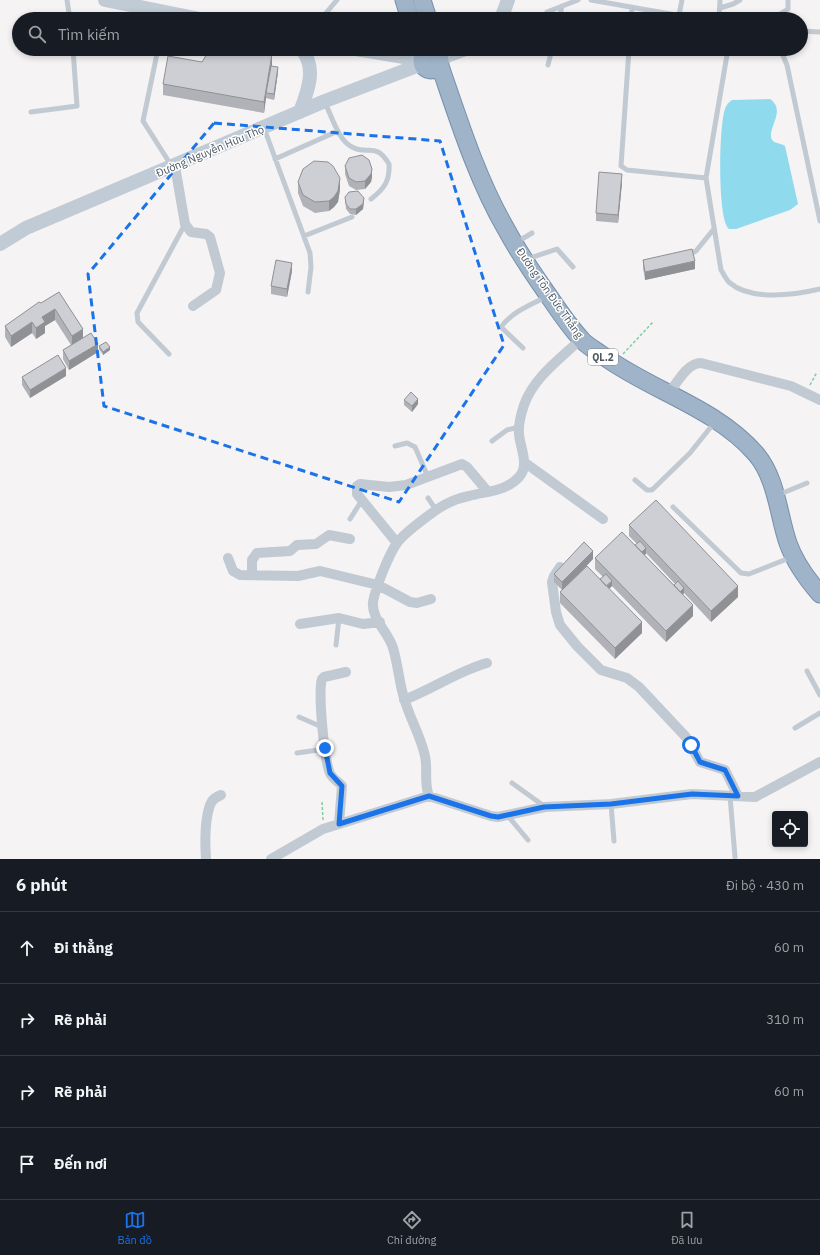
<!DOCTYPE html>
<html lang="vi">
<meta charset="utf-8">
<style>
:root{--surface:#171b24;--page:#242831;--text:#f1f3f6;--muted:#9ea1a6;--line:#363941;--accent:#1a73e8}
body{margin:0;font-family:"IBM Plex Sans",sans-serif;background:var(--page);color:var(--text)}
.controls{position:absolute;right:12px;bottom:12px;display:grid;overflow:hidden;border-radius:4px;box-shadow:0 2px 6px #0003}
.controls button{width:36px;height:36px;display:grid;place-items:center;padding:0;border:0;border-bottom:1px solid var(--line);background:var(--surface);color:var(--text);font:20px sans-serif}
.stop{position:absolute;width:12px;height:12px;margin:-9px;border:3px solid #1a73e8;border-radius:50%;background:#fff}
.stop.end{background:#1a73e8;border-color:#fff;box-shadow:0 1px 4px #0008}
.list{margin:0;padding:0;list-style:none}
h2{display:flex;justify-content:space-between;align-items:center;height:52px;margin:0;padding:0 16px;font-size:17px}
h2 small{font-size:13px;font-weight:400;color:var(--muted)}
.list li{display:grid;grid-template-columns:26px 1fr auto;gap:12px;align-items:center;box-sizing:border-box;height:72px;padding:0 16px;border-top:1px solid var(--line)}
.list b{display:block;font-size:15px;white-space:nowrap}
.list em{font-size:13px;font-style:normal;color:var(--muted)}
.icon{flex:none;width:22px;height:22px;fill:none;stroke:currentColor;stroke-width:2;stroke-linecap:round;stroke-linejoin:round}
.map{position:relative;flex:none;width:820px;height:859px;overflow:hidden}
.search{position:absolute;background:var(--surface);box-shadow:0 2px 6px #0003;left:12px;right:12px;top:12px;height:44px;display:flex;align-items:center;gap:10px;box-sizing:border-box;padding:0 14px;border-radius:22px;color:var(--muted);font-size:15px}
.sheet{height:340px;background:var(--surface)}
nav{display:flex;justify-content:space-around;align-items:center;box-sizing:border-box;height:56px;border-top:1px solid var(--line);background:var(--surface);font-size:11px;color:var(--muted)}
nav a{display:grid;justify-items:center;gap:2px}
nav .on{color:var(--accent)}
.map>svg:first-child{display:block}
.water{fill:#90daee}
.lines{fill:none;stroke-linecap:round;stroke-linejoin:round}
.trunk-casing{stroke:#7690ad;stroke-width:19}
.path{stroke:#7ad0a6;stroke-width:1.5;stroke-dasharray:3 2;stroke-linecap:butt}
.service{stroke:#c1cad2;stroke-width:5}
.minor{stroke:#c1cad2;stroke-width:10}
.secondary{stroke:#c1cbd6;stroke-width:14}
.trunk{stroke:#9fb4c9;stroke-width:17}
.wall{fill:#b0b2b7;fill-rule:evenodd}
.shaded-wall{fill:#909195}
.building{fill:#cdcfd5;stroke:#909195}
.route{stroke:#1a73e8;stroke-width:5}
.marked{fill:none;stroke:#1a73e8;stroke-width:3;stroke-dasharray:8 5;stroke-linejoin:round}
.labels{text-anchor:middle;dominant-baseline:central;stroke-width:3;stroke-linejoin:round;paint-order:stroke}
.shield{fill:#fff;stroke:#808990;stroke-width:1}
.shield-label{font-size:10px;font-weight:bold;fill:#4a5661}
.street-label{font-size:11px;fill:#4a5661;stroke:#fff}
</style>
<div class="map">
<svg width="820" height="859" viewBox="0 0 820 859">
<rect width="100%" height="100%" fill="#f5f3f3"/>
<path class="water" d="M770 99C788 111 764 131 773 141 777 144 781 143 785 146L798 204 790 210 736 229H729C717 220 719 125 725 109 726 105 729 102 732 100Z"/>
<g class="lines">
<defs>
<path id="trunk" d="M404 0 410 19
M422 0 428 19
M422 61a9 9 0 1 1 18 0a9 9 0 1 1-18 0Z
M440 66C459 121 477 179 506 229 518 251 532 272 546 292 557 308 568 325 581 339 586 345 595 350 602 355 651 391 715 407 756 454 777 479 778 514 788 543 795 563 806 578 820 594"/>
</defs>
<use href="#trunk" class="trunk-casing"/>
<path class="path" d="M623 354 653 322
M810 385 817 372
M322 802 323 820"/>
<path class="service" d="M67 0 70 19
M591 0 699 19
M720 8 733 4 740 0
M547 12 578 0
M679 15 682 0
M321 19 337 0
M529 19H530
M559 19 562 6
M631 19 632 7
M719 19 720 0
M772 19 788 9V0
M801 31 820 32
M158 49 143 121 171 165
M629 49 621 166 627 170 706 178
M728 49 706 178 721 270C724 274 726 280 730 283 751 301 795 295 820 289
M780 49 787 65 820 221
M548 65 552 49
M325 103C332 116 338 140 352 147 368 156 375 141 389 164 390 181 384 189 371 199
M31 112 77 106 73 49
M264 128 310 253 311 267 308 292
M275 159 338 131
M304 236 352 217
M517 242 532 233
M688 255 696 251 713 230
M527 259 557 249 573 267
M523 348 501 327C512 312 530 305 546 297
M169 354 138 322 137 313 185 224
M492 441 507 430 519 427
M395 446 407 443 415 447 428 477
M635 480 647 490H652L690 453 714 423
M778 495 807 483
M428 498 436 510
M673 507 741 573 749 574 792 557
M350 519 362 500
M336 645 339 618
M807 671 820 695
M299 717 322 727
M795 728 820 713
M297 753 325 749
M512 783 544 806
M730 796 735 857
M611 804 614 841
M508 816 528 840"/>
<path class="minor" d="M175 166 185 224 191 232 206 234 210 237 220 273 216 290 193 306
M669 393C677 383 687 363 701 363L791 386 820 400
M524 462 603 519
M397 543 357 494V486L360 484 389 487 406 485 462 464 467 467 488 492
M228 558 233 571 240 575 298 576 320 571 378 585 410 602 417 603 431 599
M560 567 554 576 552 582 556 612 560 625 577 646 601 670 627 678 639 687 686 737 700 762 725 770 738 796
M252 575V560L257 553 290 551 297 545 316 544 329 535 350 539
M300 624 339 618 363 624 380 622
M404 700C433 689 458 671 487 663
M429 796C423 781 429 767 424 752 419 733 409 716 404 698 399 682 398 664 393 648 389 633 371 619 373 602 375 589 389 554 397 543 404 533 425 518 436 510 445 504 458 498 469 496 487 491 505 492 519 477 530 465 520 448 519 434 518 424 521 414 524 405 534 377 560 359 581 339
M339 824 342 786C339 782 334 780 331 775 324 764 318 692 322 679L324 677 346 672
M206 859C205 844 205 819 210 805 212 799 216 797 221 795
M271 859 323 829 429 796 491 816 498 817 545 807 611 804 692 794 755 797 820 762"/>
<path class="secondary" d="M105 0 200 19
M501 19 508 0
M356 49 422 60
M441 58 466 49
M300 112C307 93 318 67 301 49
M0 244 26 228 325 101 422 64"/>
<use href="#trunk" class="trunk"/>
</g>
<path class="wall" d="M216 53 272 66 278 72 274 100 266 98 264 113 163 95V84L202 62Z
M345 166 372 177 371 182 365 189 356 190 349 186 345 174Z
M298 182 340 189 338 202 334 207 329 211 315 213 303 206 298 193Z
M622 183 618 223 596 221V213Z
M345 197 364 203 363 209 356 215 350 214 346 209Z
M643 260 695 269 645 280 643 268Z
M292 271 287 297 271 294V286Z
M59 292 83 338 98 352 69 370 63 359V350L71 345 55 320 45 326V333L36 339 32 333 11 347 5 337V326Z
M99 346 110 350 103 355 99 349Z
M66 376 30 398 22 385V377Z
M404 400 418 404 412 412 404 405Z
M629 525 738 597 711 622 684 593 683 595 693 616 666 642 612 586 609 589 642 633 615 659 560 603V592L562 590 554 582V574L593 559 579 574 600 579 603 577 595 569V558L635 545 637 544 629 536ZM646 553 675 584 674 585 644 555Z"/>
<path class="shaded-wall" d="M272 54V65L267 93H266V98L264 113V102Z
M278 67V72L274 100V94Z
M372 169V177L371 182 365 189V181Z
M622 174V183L618 223V215Z
M340 178V189L338 202 334 207 329 211V201Z
M364 198 363 209 356 215V209Z
M695 261V269L645 280V272Z
M292 263V271L287 297V289Z
M55 309V320L45 326V333L36 339V328L42 317Z
M32 322V333L11 347V336Z
M83 329V340L72 347V336Z
M98 344V352L69 370V361Z
M110 347V350L103 355V352Z
M66 368V376L30 398V390Z
M418 399V404L412 412V406Z
M646 548V554L639 560V555Z
M593 551V559L562 591V582Z
M612 581V586L604 594V589Z
M738 586V597L711 622V611Z
M684 588V593L678 600V594Z
M693 605V616L666 642V631Z
M642 622V633L615 659V648Z"/>
<path class="building" d="M210 49 216 53 217 49H242L272 54 264 102 163 84 168 56 202 62Z
M271 66 278 67 274 94 266 93Z
M362 155 369 160 372 169 371 174 365 181 356 182 349 178 345 166 349 158Z
M314 161 328 162 333 166 340 178 338 191 334 197 329 201 315 202 303 195 298 182 303 169Z
M599 172 622 174 618 215 596 213Z
M358 191 364 198 363 204 356 209H350L346 204 345 197 349 192Z
M692 249 695 261 645 272 643 260Z
M276 260 292 263 287 289 271 286Z
M59 292 83 329 72 336 55 309 42 317 45 322 36 328 32 322 11 336 5 326 39 302 41 303Z
M91 333 98 344 69 361 63 350Z
M106 342 110 347 103 352 99 346Z
M58 355 66 368 30 390 22 377Z
M411 392 418 399 412 406 404 400Z
M656 500 738 586 711 611 629 525Z
M622 532 693 605 666 631 595 558Z
M640 541 646 548 642 552 635 545Z
M584 542 593 551 562 582 554 574Z
M587 566 642 622 615 648 560 592Z
M606 574 612 581 606 586 600 579Z
M678 581 684 588 680 592 674 585Z"/>
<g class="lines">
<path class="route" d="M325 748 330 773 342 786 339 824 429 796 491 816 498 817 544 807 611 804 692 794 738 796 725 770 700 762 691 745"/>
</g>
<path class="marked" d="M214 123 440 141 504 345 399 502 104 406 88 274Z"/>
<g class="labels">
<rect class="shield" x="588" y="349" width="30" height="16" rx="3"/>
<g class="shield-label">
<text x="603" y="357">QL.2</text>
</g>
<g class="street-label">
<text transform="translate(210 151) rotate(-23)">Đường Nguyễn Hữu Thọ</text>
<text transform="translate(550 293) rotate(55)">Đường Tôn Đức Thắng</text>
</g>
</g>
</svg>
<div class="controls">
<button><svg class="icon" aria-label="locate" viewBox="0 0 24 24"><circle cx="12" cy="12" r="6"/><path d="M12 2v4M12 18v4M2 12h4M18 12h4"/></svg></button>
</div>
<div class="stop" style="left:691px;top:745px"></div>
<div class="stop end" style="left:325px;top:748px"></div>
<div class="search"><svg class="icon" aria-label="search" viewBox="0 0 24 24"><circle cx="10" cy="10" r="6"/><path d="M15 15l6 6"/></svg>Tìm kiếm</div>
</div>
<section class="sheet">
<h2>6 phút<small>Đi bộ · 430 m</small></h2>
<ul class="list">
<li><svg class="icon" aria-label="ahead" viewBox="0 0 24 24"><path d="M12 20V5M6 11l6-6 6 6"/></svg><div><b>Đi thẳng</b></div><em>60 m</em></li>
<li><svg class="icon" aria-label="right" viewBox="0 0 24 24"><path d="M7 20v-9h11M14 6l5 5-5 5"/></svg><div><b>Rẽ phải</b></div><em>310 m</em></li>
<li><svg class="icon" aria-label="right" viewBox="0 0 24 24"><path d="M7 20v-9h11M14 6l5 5-5 5"/></svg><div><b>Rẽ phải</b></div><em>60 m</em></li>
<li><svg class="icon" aria-label="arrive" viewBox="0 0 24 24"><path d="M6 21V4h12l-3 4 3 4H6"/></svg><div><b>Đến nơi</b></div></li>
</ul>
</section>
<nav>
<a class="on"><svg class="icon" aria-label="map" viewBox="0 0 24 24"><path d="M3 6l6-2 6 2 6-2v14l-6 2-6-2-6 2zM9 4v14M15 6v14"/></svg>Bản đồ</a>
<a><svg class="icon" aria-label="directions" viewBox="0 0 24 24"><path d="M12 3l9 9-9 9-9-9zM9 14v-3h6M13 9l2 2-2 2"/></svg>Chỉ đường</a>
<a><svg class="icon" aria-label="saved" viewBox="0 0 24 24"><path d="M7 4h10v16l-5-4-5 4z"/></svg>Đã lưu</a>
</nav>
